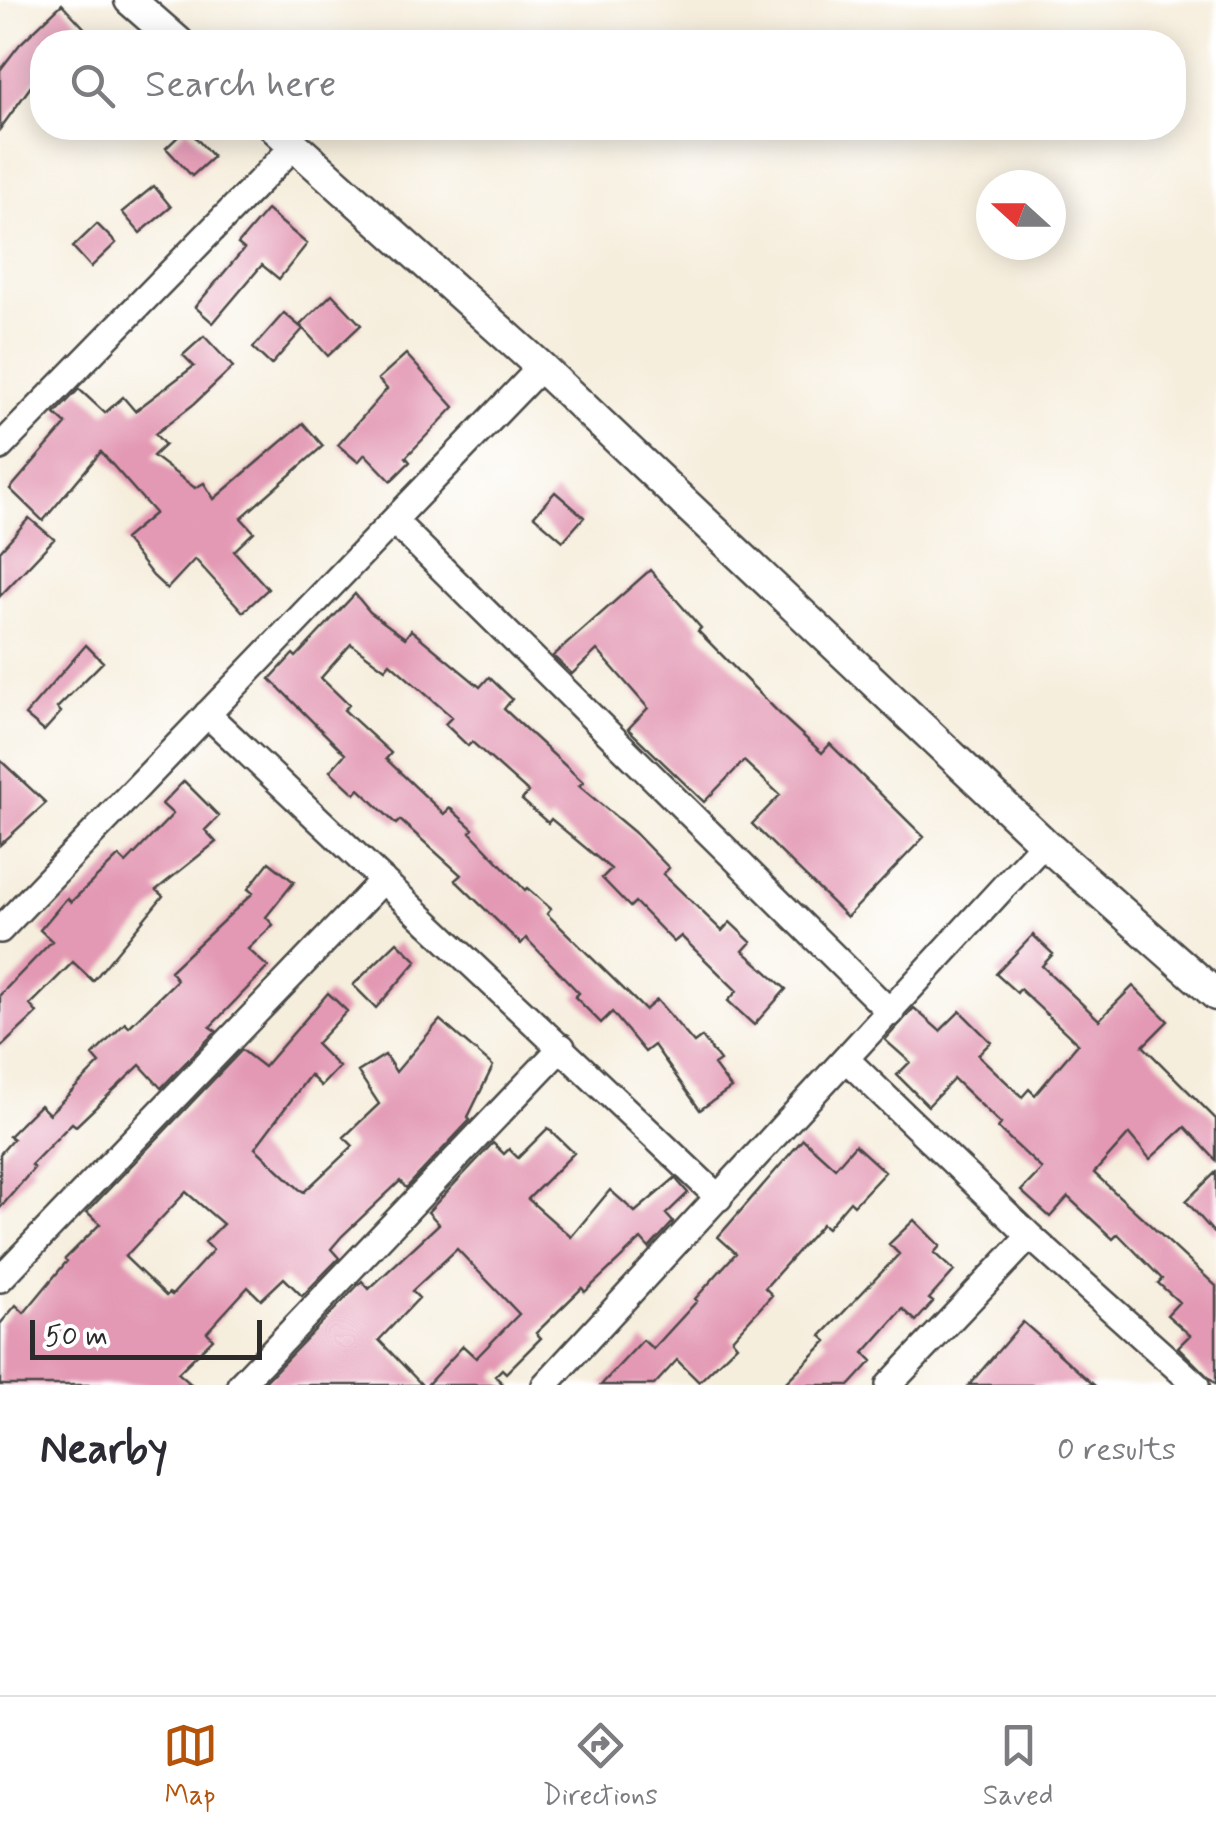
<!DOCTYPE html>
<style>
:root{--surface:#fff;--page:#f7f7f7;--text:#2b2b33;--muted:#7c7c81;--line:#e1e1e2;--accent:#b45309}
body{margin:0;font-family:Mynerve,sans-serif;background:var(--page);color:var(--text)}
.compass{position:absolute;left:976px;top:170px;width:90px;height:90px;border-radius:50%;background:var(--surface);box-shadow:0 5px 25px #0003;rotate:291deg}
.scale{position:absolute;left:30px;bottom:25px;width:232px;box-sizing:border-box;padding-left:10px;border:5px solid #2b2b2b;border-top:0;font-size:28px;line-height:35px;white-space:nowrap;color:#2b2b2b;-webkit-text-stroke:8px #fff;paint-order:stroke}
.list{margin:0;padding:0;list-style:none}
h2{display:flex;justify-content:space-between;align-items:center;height:130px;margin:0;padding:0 40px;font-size:42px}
h2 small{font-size:32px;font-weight:400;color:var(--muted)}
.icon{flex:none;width:55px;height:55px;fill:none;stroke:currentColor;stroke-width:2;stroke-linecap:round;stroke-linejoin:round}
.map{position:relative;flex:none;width:1216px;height:1385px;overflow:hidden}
.search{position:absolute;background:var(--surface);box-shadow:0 5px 25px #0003;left:30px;right:30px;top:30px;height:110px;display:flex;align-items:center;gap:25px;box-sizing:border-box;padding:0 35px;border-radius:40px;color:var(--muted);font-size:38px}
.sheet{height:310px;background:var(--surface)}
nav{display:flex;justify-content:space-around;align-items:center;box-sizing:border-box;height:140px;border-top:2px solid var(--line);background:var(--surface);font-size:28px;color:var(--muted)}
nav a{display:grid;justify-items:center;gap:5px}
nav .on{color:var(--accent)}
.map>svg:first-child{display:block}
.building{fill:#e398b3;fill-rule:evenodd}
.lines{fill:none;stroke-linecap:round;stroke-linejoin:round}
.minor-casing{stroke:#494846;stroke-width:30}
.tertiary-casing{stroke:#494846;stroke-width:35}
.minor{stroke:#fff;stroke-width:25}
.tertiary{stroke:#fff;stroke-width:30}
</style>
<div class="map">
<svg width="1216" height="1385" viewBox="0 0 1216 1385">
<rect width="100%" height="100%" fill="#fff"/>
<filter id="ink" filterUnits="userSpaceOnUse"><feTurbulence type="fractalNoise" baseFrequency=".01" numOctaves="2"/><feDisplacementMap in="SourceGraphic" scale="20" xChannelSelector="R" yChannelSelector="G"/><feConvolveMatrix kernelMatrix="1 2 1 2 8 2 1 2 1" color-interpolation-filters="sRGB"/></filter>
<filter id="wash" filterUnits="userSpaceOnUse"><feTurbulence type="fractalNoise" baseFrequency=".0048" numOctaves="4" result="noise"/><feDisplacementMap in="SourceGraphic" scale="40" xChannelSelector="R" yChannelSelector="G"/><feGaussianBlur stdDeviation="2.25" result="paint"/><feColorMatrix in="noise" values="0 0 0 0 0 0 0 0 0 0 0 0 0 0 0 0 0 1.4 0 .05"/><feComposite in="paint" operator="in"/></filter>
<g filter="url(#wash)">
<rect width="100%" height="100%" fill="#f6eedd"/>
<g id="blocks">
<path class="building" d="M62 4 87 31 75 42H42V71L0 129V70L20 44Z
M187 128 213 157 192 176 166 148Z
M154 186 171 207 140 233 122 212Z
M267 210 307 244 279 279 262 265 213 323 195 307 244 249 238 244Z
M97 224 116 243 91 267 73 247Z
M332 294 361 325 328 356 300 325Z
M284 313 303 329 271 365 253 348Z
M204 336 233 367 194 404 155 434 165 445 153 456 195 488 204 483 214 499 303 423 323 446 241 518 254 532 234 551 268 589 243 612 195 559 167 589 153 576 124 539 155 513 101 452 43 521 10 489 66 424 55 414 79 389 105 413 123 397 135 411 194 366 183 355Z
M406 354 454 407 406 457 410 462 391 481 365 454 358 462 338 445 387 389 378 379Z
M555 492 584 517 563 541 534 516Z
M29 518 54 539 0 596V551Z
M650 570 701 628 698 631 785 719 822 753 830 744 924 837 847 917 752 824 780 795 744 761 704 802 628 729 648 708 597 650 572 674 553 656Z
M355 594 370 612 405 638 411 630 480 687 489 677 512 699 504 709 583 782 579 786 634 832 669 868 663 874 722 931 730 922 751 942 743 951 786 989 754 1025 728 1001 737 991 681 936 674 942 635 902 630 907 602 878 611 869 551 819 548 823 522 800 528 792 472 742 468 746 445 724 452 717 390 663 385 669 351 644 321 678 349 705 344 710 391 753 386 759 444 814 450 808 473 829 470 832 525 890 527 888 551 909 547 914 645 1010 657 1000 694 1043 702 1037 720 1061 714 1065 731 1088 700 1110 654 1045 645 1052 612 1012 601 1023 575 997 579 993 526 938 521 944 455 880 461 875 400 820 396 824 359 789 355 794 330 771 345 754 270 679 293 654 296 657Z
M86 645 103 662 57 708 61 712 44 731 25 715Z
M0 760 46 803 0 845Z
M184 781 219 816 205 830 216 842 156 890 163 896 93 981 73 962 30 1005 37 1013 0 1048V995L52 941 40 930 67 898 71 902 119 856 126 863 173 814 162 804Z
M269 862 294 882 266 917 273 925 248 949 268 967 210 1027 216 1031 161 1088 140 1065 76 1126 72 1123 31 1165 34 1168 0 1208V1154L13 1139 9 1136 40 1105 49 1114 100 1063 93 1055 125 1023 129 1027 177 980 170 971 253 893 248 889Z
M1033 935 1053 954 1042 966 1099 1020 1133 986 1168 1021 1143 1046 1216 1119V1160L1185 1127 1150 1159 1129 1134 1094 1173 1216 1286V1385L1178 1347 1190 1335 1167 1315 1179 1302 1158 1283 1162 1279 1118 1234 1113 1239 1068 1197 1050 1217 1021 1191 1042 1169 998 1128 1001 1124 954 1079 928 1106 897 1075 910 1062 885 1040 914 1008 940 1031 960 1011 991 1042 978 1055 1022 1097 1029 1089 1035 1095 1078 1044 1020 989 1017 993 996 974Z
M397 942 417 961 376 1008 353 985Z
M328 993 347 1011 316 1044 339 1067 321 1086 310 1075 255 1148 299 1189 304 1192 353 1146 344 1137 379 1104 358 1072 385 1055 396 1072 440 1020 493 1066 468 1117 470 1120 406 1188 400 1181 342 1236 331 1249 339 1258 302 1296 284 1278 261 1300 248 1287 207 1332 213 1339 178 1373 192 1385H0V1324L16 1305 24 1313 67 1261 65 1259 100 1224 87 1212 242 1050 264 1067ZM186 1192 223 1224 205 1242 213 1250 172 1295 169 1293 166 1296 125 1257Z
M548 1128 574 1153 528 1199 571 1237 610 1190 635 1212 675 1178 688 1193 666 1214 673 1222 649 1248 641 1239 585 1292 582 1288 536 1333 541 1338 506 1373 502 1369 495 1376 504 1385H427L463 1346 476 1358 519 1314 457 1249 412 1291 419 1298 379 1340 422 1385H262L362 1281 369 1289 439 1224 428 1212 493 1143 504 1154 509 1149 518 1158Z
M803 1139 835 1168 855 1145 885 1172 854 1205 850 1201 827 1228 822 1224 765 1288 772 1295 732 1339 737 1345 699 1382 677 1360 654 1385H601L643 1340 653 1349 697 1301 695 1299 736 1253 718 1237Z
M1216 1172V1235L1186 1201Z
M914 1220 940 1246 934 1253 954 1271 929 1299 933 1302 916 1321 903 1309 864 1353 872 1361 850 1385H783L827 1341 821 1336 899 1254 889 1244Z
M1023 1322 1094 1385H969Z"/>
</g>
</g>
<g filter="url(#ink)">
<use href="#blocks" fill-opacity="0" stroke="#494846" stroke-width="2.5"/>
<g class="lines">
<defs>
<path id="minor" d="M0 447 295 145
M394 521 891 1013
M207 714 719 1198
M0 930 541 367
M847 1060 1030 1236 1196 1385
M0 1279 383 880
M240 1385 562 1047
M545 1385 1044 843
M889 1385 1030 1236"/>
<path id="tertiary" d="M130 0 178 42
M275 128 541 367 1044 843 1216 995"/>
</defs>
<use href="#minor" class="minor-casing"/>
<use href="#tertiary" class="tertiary-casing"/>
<use href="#minor" class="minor"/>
<use href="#tertiary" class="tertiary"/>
</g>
</g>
</svg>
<svg class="compass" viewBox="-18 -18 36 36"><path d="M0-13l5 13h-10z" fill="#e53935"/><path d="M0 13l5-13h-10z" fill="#7c7c81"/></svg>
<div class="scale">50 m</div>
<div class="search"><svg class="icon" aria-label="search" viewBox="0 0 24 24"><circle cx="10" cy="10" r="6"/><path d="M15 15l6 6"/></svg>Search here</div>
</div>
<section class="sheet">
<h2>Nearby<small>0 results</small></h2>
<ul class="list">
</ul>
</section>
<nav>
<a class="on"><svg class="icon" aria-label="map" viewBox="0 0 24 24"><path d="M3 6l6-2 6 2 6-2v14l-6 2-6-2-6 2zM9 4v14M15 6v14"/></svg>Map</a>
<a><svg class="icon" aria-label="directions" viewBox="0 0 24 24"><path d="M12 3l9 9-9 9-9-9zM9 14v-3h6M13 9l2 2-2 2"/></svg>Directions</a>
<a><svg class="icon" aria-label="saved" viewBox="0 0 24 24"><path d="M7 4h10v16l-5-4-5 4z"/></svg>Saved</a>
</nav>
